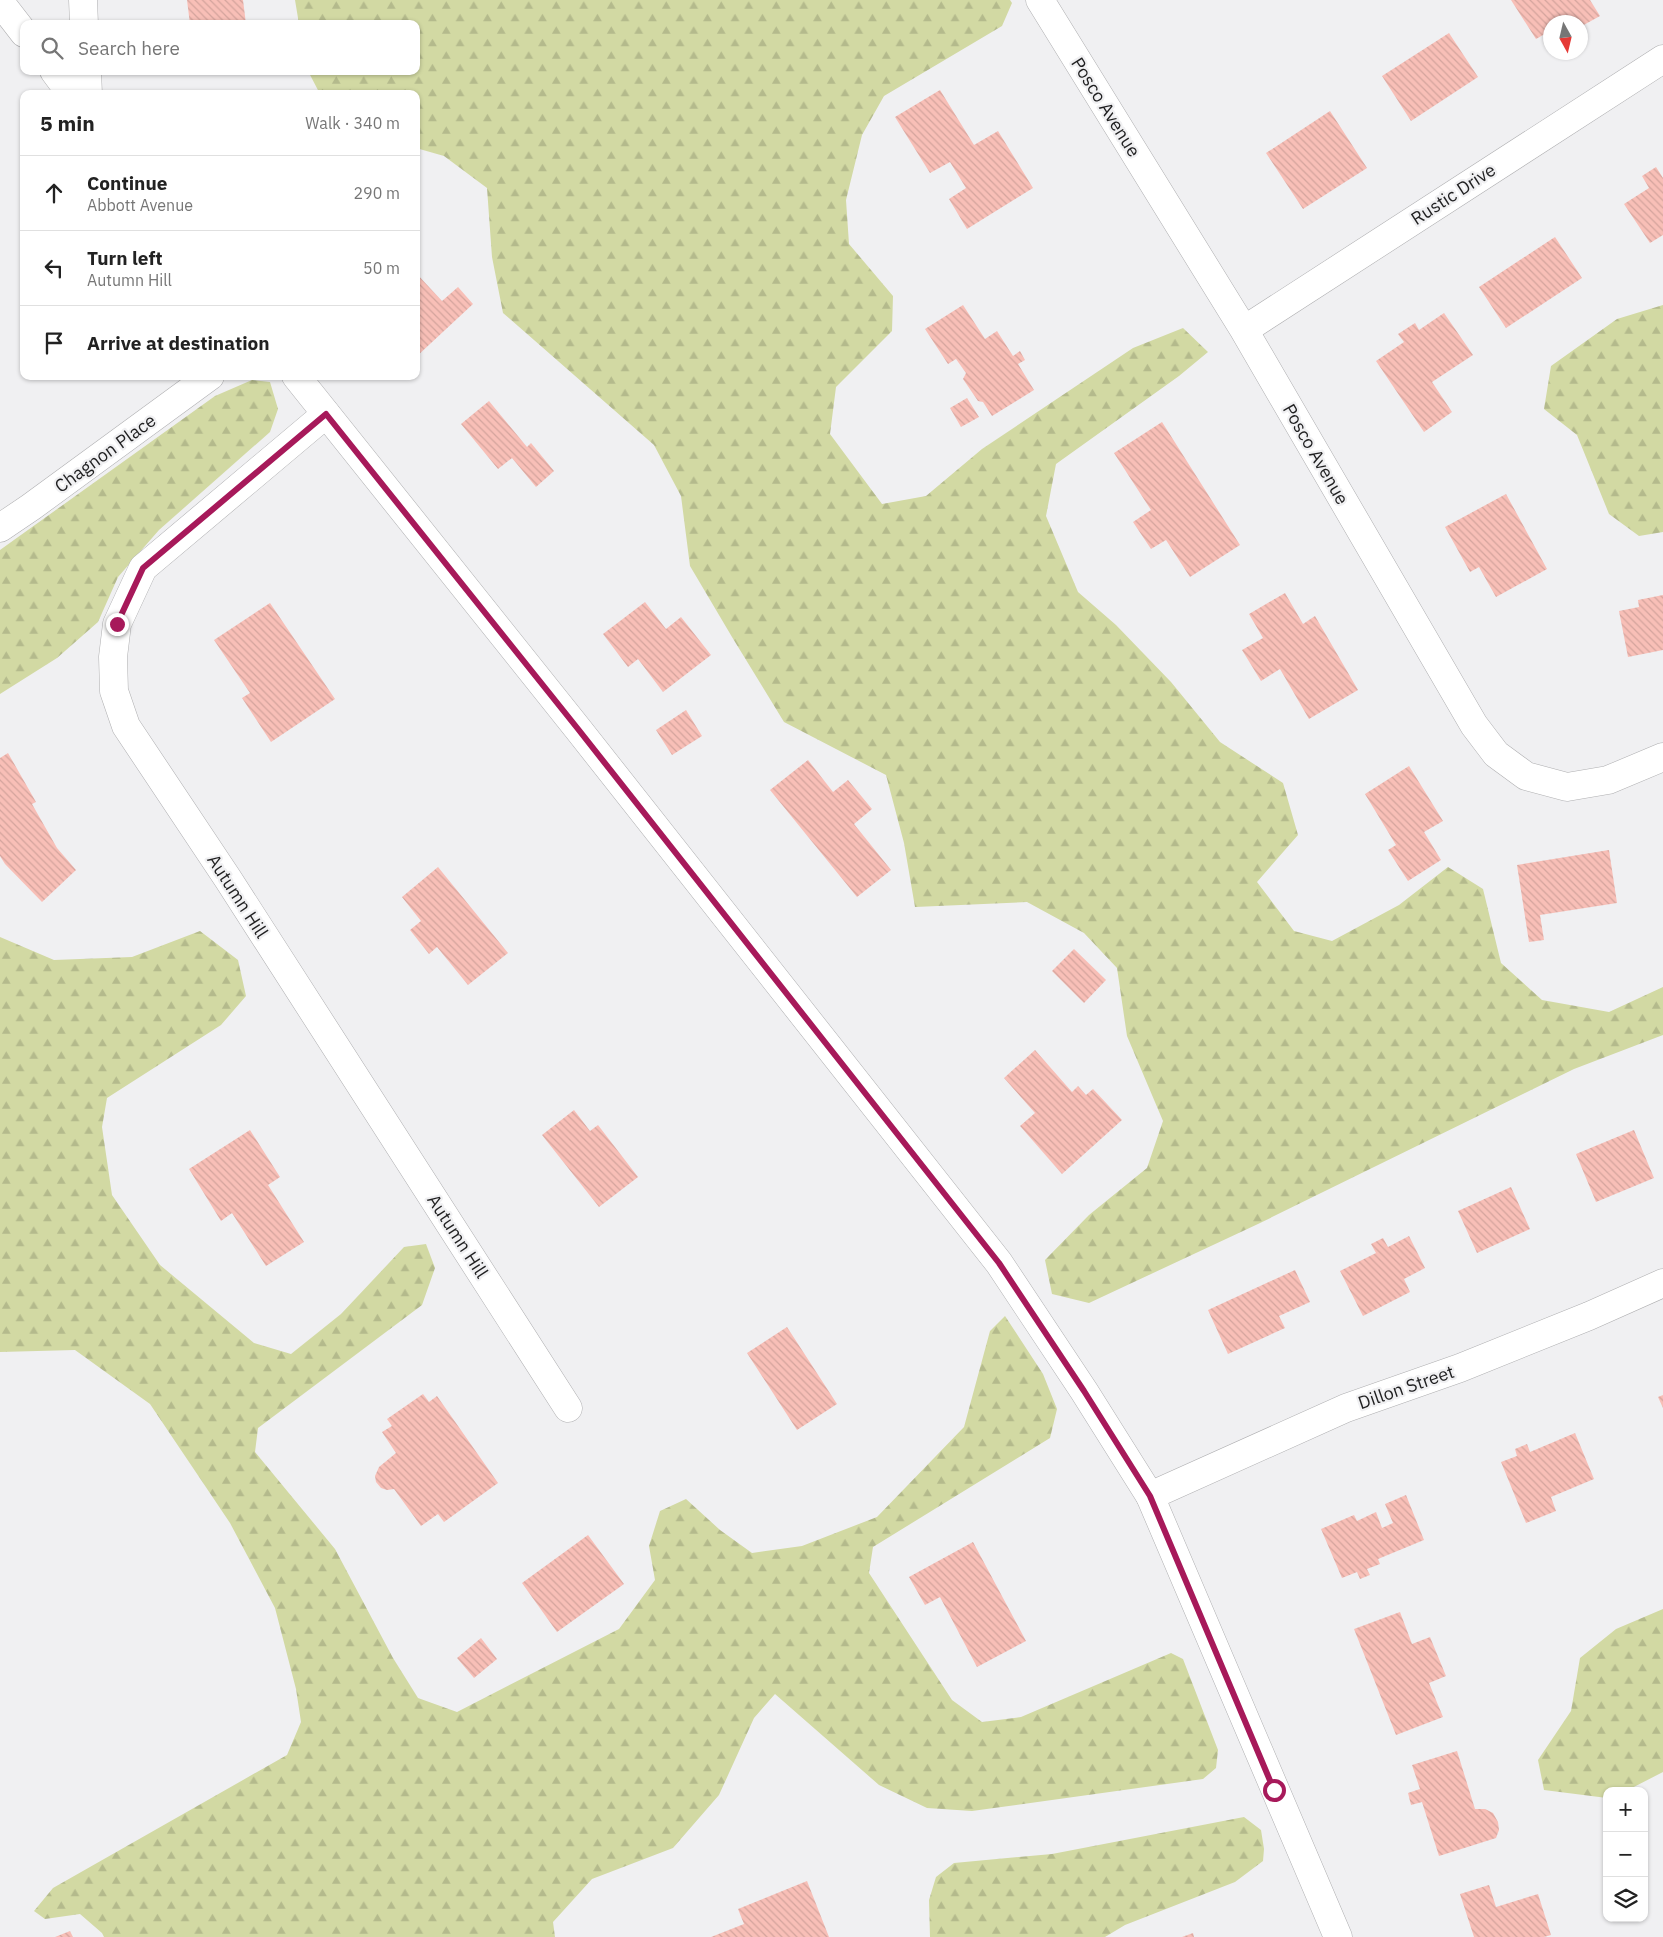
<!DOCTYPE html>
<meta charset="utf-8">
<style>
:root{--surface:#fff;--page:#f6f6f6;--text:#222;--muted:#767676;--line:#e0e0e0}
body{margin:0;font-family:"IBM Plex Sans",sans-serif;background:var(--page);color:var(--text)}
.controls{position:absolute;right:15px;bottom:15px;display:grid;overflow:hidden;border-radius:10px;box-shadow:0 1px 4px #0004}
.controls button{width:45px;height:45px;display:grid;place-items:center;padding:0;border:0;border-bottom:1px solid var(--line);background:var(--surface);color:var(--text);font:25px sans-serif}
.compass{position:absolute;left:1543px;top:15px;width:45px;height:45px;border-radius:50%;background:var(--surface);box-shadow:0 1px 4px #0004;rotate:172deg}
.stop{position:absolute;width:15px;height:15px;margin:-11px;border:4px solid #a7195a;border-radius:50%;background:#fff}
.stop.end{background:#a7195a;border-color:#fff;box-shadow:0 1px 5px #0008}
.list{margin:0;padding:0;list-style:none}
h2{display:flex;justify-content:space-between;align-items:center;height:65px;margin:0;padding:0 20px;font-size:21px}
h2 small{font-size:16px;font-weight:400;color:var(--muted)}
.list li{display:grid;grid-template-columns:32px 1fr auto;gap:15px;align-items:center;box-sizing:border-box;height:75px;padding:0 20px;border-top:1px solid var(--line)}
.list b{display:block;font-size:19px;white-space:nowrap}
.list p{margin:0;font-size:16px;white-space:nowrap;color:var(--muted)}
.list em{font-size:16px;font-style:normal;color:var(--muted)}
.icon{flex:none;width:28px;height:28px;fill:none;stroke:currentColor;stroke-width:2;stroke-linecap:round;stroke-linejoin:round}
.map{position:relative;flex:none;width:1663px;height:1937px;overflow:hidden}
.search{position:absolute;background:var(--surface);box-shadow:0 1px 4px #0004;left:20px;top:20px;width:400px;height:55px;display:flex;align-items:center;gap:12px;box-sizing:border-box;padding:0 18px;border-radius:10px;color:var(--muted);font-size:19px}
.panel{position:absolute;background:var(--surface);box-shadow:0 1px 4px #0004;left:20px;top:90px;width:400px;height:290px;border-radius:10px}
.map>svg:first-child{display:block}
.forest{fill:url(#forest-firs)}
.building{fill:url(#building-back-hatch)}
.lines{fill:none;stroke-linecap:round;stroke-linejoin:round}
.street-casing{stroke:#afafb1;stroke-width:29}
.secondary-casing{stroke:#afafb1;stroke-width:29}
.street{stroke:#fff;stroke-width:28}
.secondary{stroke:#fff;stroke-width:28}
.route{stroke:#a7195a;stroke-width:6}
.labels{text-anchor:middle;dominant-baseline:central;stroke-width:4.5;stroke-linejoin:round;paint-order:stroke}
.street-label{font-size:18px;fill:#1f1f20;stroke:#f0f0f2}
</style>
<div class="map">
<svg width="1663" height="1937" viewBox="0 0 1663 1937">
<defs>
<pattern id="forest-firs" width="22" height="20" patternUnits="userSpaceOnUse" patternTransform="scale(1.25)"><rect width="22" height="20" fill="#d2d9a3"/><path d="M5 1l3.5 6h-7zM16 11l3.5 6h-7z" fill="#b4ba8c"/></pattern>
<pattern id="building-back-hatch" width="6" height="6" patternUnits="userSpaceOnUse" patternTransform="scale(1.25)"><rect width="6" height="6" fill="#f8bfb7"/><path d="M-1 5l2 2M0 0l6 6M5-1l2 2" fill="none" stroke="#d4a49d"/></pattern>
</defs>
<rect width="100%" height="100%" fill="#f0f0f2"/>
<path class="forest" d="M295 0H1010L1012 3 1002 26 884 96 862 135 846 200 849 244 893 296 892 331 836 387 830 434 882 504 926 496 982 449 1133 348 1183 328 1208 352 1179 376 1056 464 1046 516 1078 592 1116 625 1171 682 1220 742 1283 783 1298 835 1257 882 1294 931 1332 941 1399 905 1448 867 1483 889 1501 963 1542 1000 1609 1012 1663 987V1035L1574 1069 1258 1224 1089 1303 1052 1294 1045 1260 1089 1215 1147 1168 1163 1121 1127 1036 1117 968 1084 933 1027 902 915 907 904 843 886 775 784 722 732 637 690 566 681 496 654 445 503 313 492 257 487 188 444 156 416 148V94H320L308 71H416V24H299Z
M1663 305V532L1639 536 1609 514 1577 435 1544 409 1551 366 1617 319Z
M252 380 270 382 278 409 270 432 159 530 118 577 98 622 57 658 0 694V550L215 396Z
M200 931 238 960 246 996 221 1025 107 1098 102 1127 112 1195 160 1265 254 1343 291 1354 341 1314 404 1247 426 1244 435 1268 422 1305 258 1428 255 1452 335 1549 393 1658 418 1698 457 1712 619 1629 655 1580 649 1546 660 1511 686 1499 720 1530 752 1553 802 1546 877 1517 964 1427 990 1331 1005 1316 1043 1374 1057 1409 1050 1438 873 1547 869 1573 952 1700 982 1722 1021 1717 1171 1653 1183 1659 1218 1750 1216 1768 1203 1779 972 1811 927 1808 879 1785 775 1694 754 1718 719 1795 673 1848 592 1879 553 1922 555 1937H104L102 1933 80 1914 45 1919 34 1911 53 1888 287 1755 301 1722 296 1689 275 1608 230 1523 150 1404 75 1350 0 1352V937L54 960 132 957Z
M1663 1609V1772L1626 1791H1607V1798L1544 1790 1538 1760 1571 1711 1580 1658 1616 1629Z
M1244 1817 1261 1830 1264 1849 1263 1861 1235 1882 1125 1925 1105 1937H930L929 1900 936 1877 954 1863 1052 1854Z"/>
<path class="building" d="M187 0H243L246 24H190Z
M1511 0H1590L1600 16 1580 27V22H1550V31L1536 39Z
M1449 33 1478 77 1411 121 1382 76Z
M940 90 974 145 998 131 1033 188 967 229 949 199 966 188 950 162 930 173 895 117Z
M1330 111 1367 168 1303 209 1266 153Z
M1656 167 1663 178V235L1650 243 1624 204 1649 188 1642 176Z
M1555 237 1582 278 1506 328 1479 287Z
M416 273 442 301 458 287 473 304 416 357Z
M963 305 985 339 997 331 1013 356 1020 351 1025 360 1018 364 1034 390 992 416 983 402 978 401 963 379 966 373 956 359 948 364 925 329Z
M1444 313 1473 355 1432 382 1452 412 1424 432 1376 361 1404 342 1398 334 1415 323 1419 330Z
M967 398 979 417 961 427 950 408Z
M489 401 527 447 531 443 554 471 536 487 512 458 498 469 461 424Z
M1162 422 1240 545 1190 577 1166 540 1151 549 1133 522 1151 510 1114 453Z
M1506 494 1547 569 1496 597 1479 567 1470 572 1445 527Z
M1285 593 1303 624 1315 616 1358 690 1309 719 1280 669 1261 681 1242 650 1263 638 1249 614Z
M1663 595V650L1628 657 1619 611 1639 607 1638 600Z
M645 602 666 629 681 617 711 655 663 692 638 659 628 667 603 634Z
M270 603 335 699 271 742 242 698 250 693 214 640Z
M686 710 702 736 672 755 656 730Z
M8 753 36 802 32 804 57 848 76 870 42 902 5 864 0 856V758Z
M808 760 833 792 848 780 872 809 854 824 891 870 857 897 770 790Z
M1409 766 1443 821 1424 832 1441 860 1408 881 1388 850 1396 845 1365 794Z
M1609 850 1617 903 1540 915 1544 940 1529 942 1517 865Z
M438 867 508 953 468 985 437 947 429 954 410 930 421 921 402 897Z
M1074 949 1106 980 1084 1003 1052 971Z
M1035 1050 1072 1092 1078 1086 1086 1095 1093 1089 1122 1120 1062 1174 1020 1126 1035 1113 1004 1078Z
M574 1110 590 1131 598 1125 638 1177 599 1207 542 1135Z
M250 1130 280 1177 268 1185 304 1242 266 1266 232 1213 221 1221 189 1169Z
M1634 1130 1654 1178 1596 1202 1576 1154Z
M1511 1187 1530 1229 1477 1253 1458 1211Z
M1409 1236 1425 1268 1404 1279 1410 1292 1363 1316 1340 1271 1376 1253 1371 1244 1383 1238 1388 1247Z
M1295 1270 1310 1302 1279 1316 1285 1328 1228 1354 1208 1310Z
M787 1327 837 1404 797 1430 747 1353Z
M423 1394 429 1402 437 1396 498 1483 444 1522 438 1514 421 1526 394 1489 387 1490 381 1488 376 1482 375 1476 379 1467 396 1453 382 1432 392 1426 387 1419Z
M1663 1395V1408L1658 1397Z
M1575 1433 1594 1479 1551 1497 1556 1511 1526 1523 1501 1462 1517 1456 1515 1449 1527 1444 1530 1452Z
M1406 1495 1424 1540 1378 1559 1380 1564 1367 1569 1370 1575 1360 1579 1357 1572 1342 1578 1321 1529 1354 1515 1357 1521 1376 1512 1382 1528 1393 1523 1385 1504Z
M588 1535 624 1584 557 1632 522 1583Z
M973 1542 1026 1641 977 1667 940 1597 925 1605 909 1577Z
M1400 1612 1412 1644 1430 1637 1446 1676 1429 1683 1443 1717 1396 1735 1354 1629Z
M481 1638 497 1659 474 1678 457 1658Z
M1457 1751 1475 1809H1485L1493 1813 1498 1822 1499 1830 1496 1838 1439 1856 1422 1802 1411 1805 1408 1793 1420 1789 1412 1765Z
M807 1881 829 1937H711L744 1924 738 1909Z
M1489 1885 1496 1907 1538 1894 1551 1935 1544 1937H1474L1460 1894Z
M70 1931 73 1937H55Z
M1193 1933 1194 1937H1182Z"/>
<g class="lines">
<defs>
<path id="street" d="M83 0 84 24
M1040 0 1244 330 1474 725 1496 754 1526 776 1567 787 1608 780 1663 757
M87 71 88 94
M1244 330 1663 59
M326 414 143 568 117 624 113 657 114 691 126 726 228 879 568 1408
M0 528 31 507 210 376
M1150 1496 1346 1408 1460 1368 1589 1316 1663 1283"/>
<path id="secondary" d="M0 2 24 33
M54 71 71 94
M296 376 578 729 999 1263 1084 1391 1150 1496 1338 1937"/>
</defs>
<use href="#street" class="street-casing"/>
<use href="#secondary" class="secondary-casing"/>
<use href="#street" class="street"/>
<use href="#secondary" class="secondary"/>
</g>
<g class="lines">
<path class="route" d="M117 624 143 568 326 414 578 729 999 1263 1084 1391 1150 1496 1274 1790"/>
</g>
<g class="labels">
<g class="street-label">
<text transform="translate(1106 107) rotate(58)">Posco Avenue</text>
<text transform="translate(1453 194) rotate(-33)">Rustic Drive</text>
<text transform="translate(105 453) rotate(-36)">Chagnon Place</text>
<text transform="translate(1316 454) rotate(60)">Posco Avenue</text>
<text transform="translate(238 896) rotate(57)">Autumn Hill</text>
<text transform="translate(458 1236) rotate(57)">Autumn Hill</text>
<text transform="translate(1406 1387) rotate(-19)">Dillon Street</text>
</g>
</g>
</svg>
<div class="controls">
<button>+</button>
<button>−</button>
<button><svg class="icon" aria-label="layers" viewBox="0 0 24 24"><path d="M12 4l9 5-9 5-9-5zM3 14l9 5 9-5"/></svg></button>
</div>
<svg class="compass" viewBox="-18 -18 36 36"><path d="M0-13l5 13h-10z" fill="#e53935"/><path d="M0 13l5-13h-10z" fill="#767676"/></svg>
<div class="stop" style="left:1274px;top:1790px"></div>
<div class="stop end" style="left:117px;top:624px"></div>
<div class="search"><svg class="icon" aria-label="search" viewBox="0 0 24 24"><circle cx="10" cy="10" r="6"/><path d="M15 15l6 6"/></svg>Search here</div>
<section class="panel">
<h2>5 min<small>Walk · 340 m</small></h2>
<ul class="list">
<li><svg class="icon" aria-label="ahead" viewBox="0 0 24 24"><path d="M12 20V5M6 11l6-6 6 6"/></svg><div><b>Continue</b><p>Abbott Avenue</p></div><em>290 m</em></li>
<li><svg class="icon" aria-label="left" viewBox="0 0 24 24"><path d="M17 20v-9H6M10 6l-5 5 5 5"/></svg><div><b>Turn left</b><p>Autumn Hill</p></div><em>50 m</em></li>
<li><svg class="icon" aria-label="arrive" viewBox="0 0 24 24"><path d="M6 21V4h12l-3 4 3 4H6"/></svg><div><b>Arrive at destination</b></div></li>
</ul>
</section>
</div>
